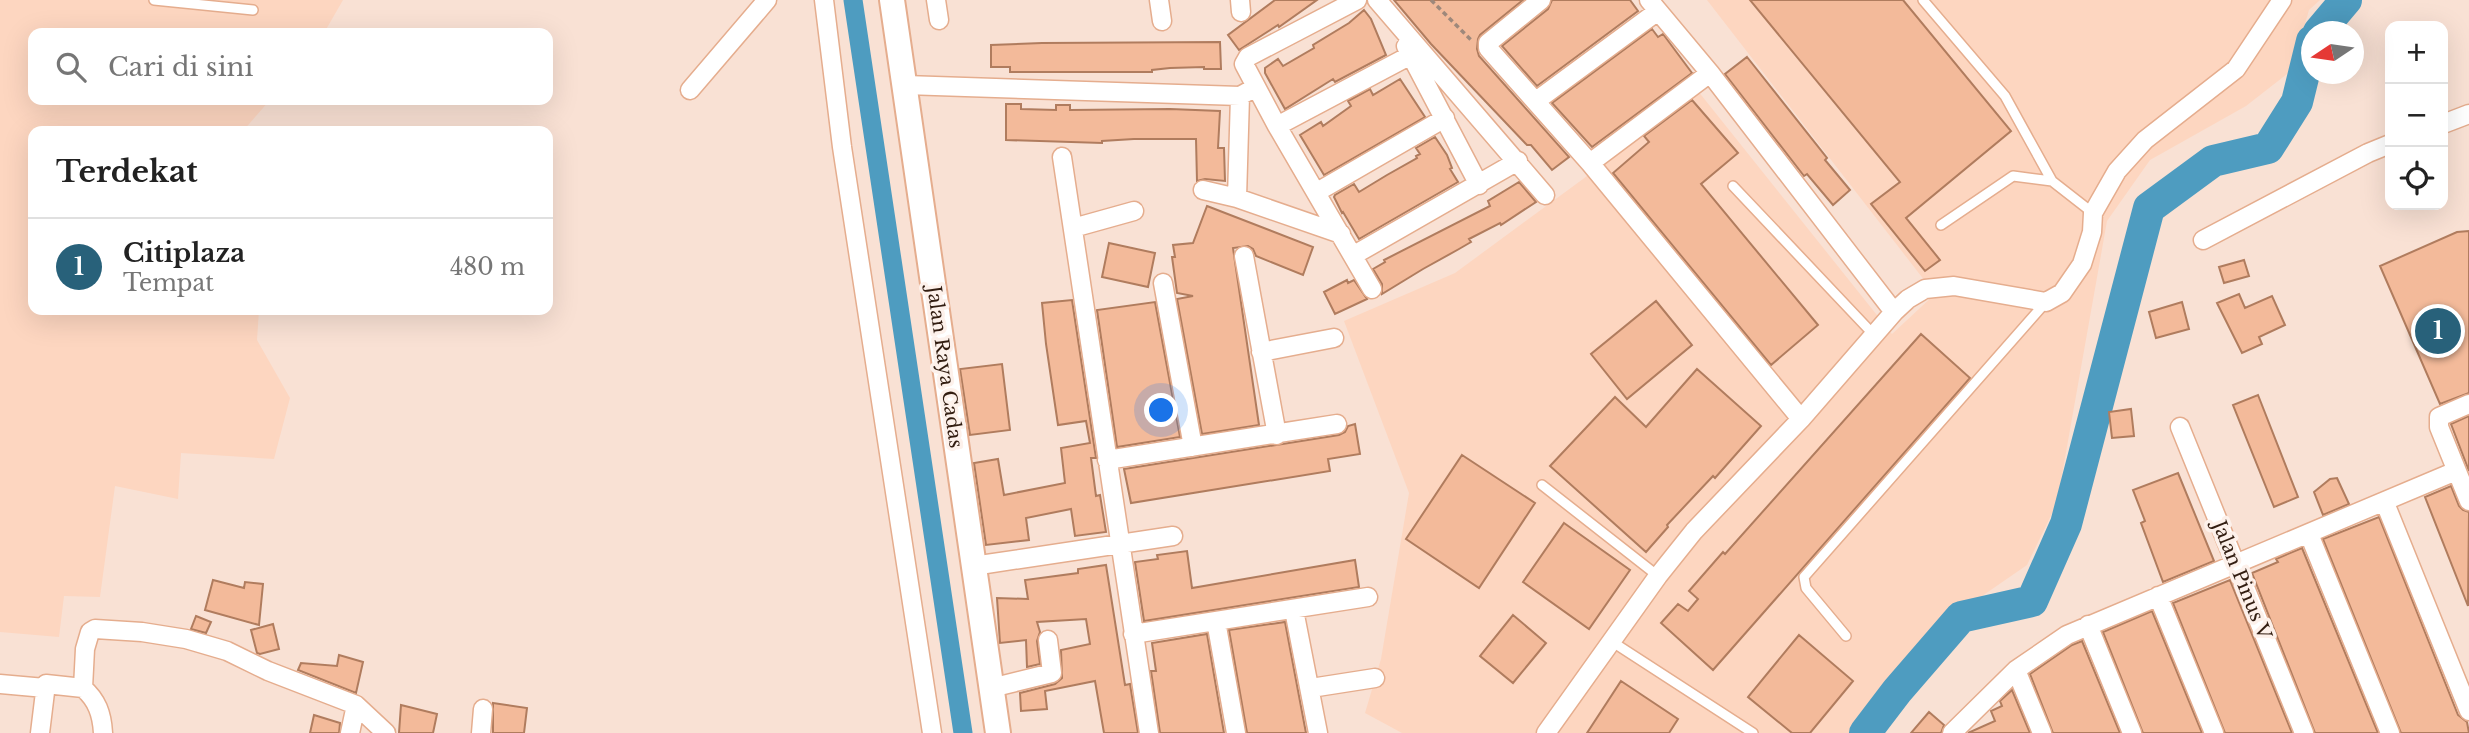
<!DOCTYPE html>
<html lang="id">
<meta charset="utf-8">
<style>
:root{--surface:#fff;--page:#f2f2f2;--text:#222;--muted:#767676;--line:#e0e0e0;--accent:#28617a}
body{margin:0;font-family:"Libre Baskerville",serif;background:var(--page);color:var(--text)}
.controls{position:absolute;right:21px;top:21px;display:grid;overflow:hidden;border-radius:14px;box-shadow:0 7px 28px #0002}
.controls button{width:63px;height:63px;display:grid;place-items:center;padding:0;border:0;border-bottom:2px solid var(--line);background:var(--surface);color:var(--text);font:35px sans-serif}
.compass{position:absolute;left:2301px;top:21px;width:63px;height:63px;border-radius:50%;background:var(--surface);box-shadow:0 7px 28px #0002;rotate:257deg}
.you{position:absolute;left:1162px;top:411px;width:24px;height:24px;margin:-18px;border:5px solid #fff;border-radius:50%;background:#1a73e8;box-shadow:0 0 0 10px #1a73e833}
.badge{display:grid;place-items:center;width:46px;height:46px;border-radius:50%;background:var(--accent);color:#fff;font-size:23px;font-weight:700}
.pin{position:absolute;translate:-50% -50%;border:4px solid #fff;box-shadow:0 2px 7px #0006}
.list{margin:0;padding:0;list-style:none}
h2{display:flex;justify-content:space-between;align-items:center;height:91px;margin:0;padding:0 28px;font-size:30px}
h2 small{font-size:23px;font-weight:400;color:var(--muted)}
.list li{display:grid;grid-template-columns:46px 1fr auto;gap:21px;align-items:center;box-sizing:border-box;height:98px;padding:0 28px;border-top:2px solid var(--line)}
.list b{display:block;font-size:26px;white-space:nowrap}
.list p{margin:0;font-size:23px;white-space:nowrap;color:var(--muted)}
.list em{font-size:23px;font-style:normal;color:var(--muted)}
.icon{flex:none;width:38px;height:38px;fill:none;stroke:currentColor;stroke-width:2;stroke-linecap:round;stroke-linejoin:round}
.map{position:relative;flex:none;width:2469px;height:733px;overflow:hidden}
.search{position:absolute;background:var(--surface);box-shadow:0 7px 28px #0002;left:28px;top:28px;width:525px;height:77px;display:flex;align-items:center;gap:18px;box-sizing:border-box;padding:0 24px;border-radius:14px;color:var(--muted);font-size:26px}
.panel{position:absolute;background:var(--surface);box-shadow:0 7px 28px #0002;left:28px;top:126px;width:525px;height:189px;border-radius:14px}
.map>svg:first-child{display:block}
.built{fill:#fdd6c0}
.lines{fill:none;stroke-linecap:round;stroke-linejoin:round}
.canal{stroke:#4e9cc0;stroke-width:19}
.river{stroke:#4e9cc0;stroke-width:32}
.building{fill:#f3ba9a;stroke:#b07c5e;stroke-width:2}
.lane-casing{stroke:#e5ad8e;stroke-width:12}
.street-casing{stroke:#e5ad8e;stroke-width:21}
.secondary-casing{stroke:#e5ad8e;stroke-width:28}
.path{stroke:#9e887b;stroke-width:3.5;stroke-dasharray:5 3.5;stroke-linecap:butt}
.lane{stroke:#fff;stroke-width:9}
.street{stroke:#fff;stroke-width:18}
.secondary{stroke:#fff;stroke-width:24}
.labels{text-anchor:middle;dominant-baseline:central;stroke-width:7;stroke-linejoin:round;paint-order:stroke}
.street-label{font-size:19px;fill:#321d11;stroke:#fdf1eb}
</style>
<div class="map">
<svg width="2469" height="733" viewBox="0 0 2469 733">
<rect width="100%" height="100%" fill="#f9e1d4"/>
<path class="built" d="M0 0H343L324 33H33V100H270L243 131H33V310H259L257 340 290 398 274 459 181 453 178 499 115 486 100 597 64 596 59 637 0 632Z
M1707 0H2320L2309 10 2291 71 2246 106 2150 160 2107 221 2057 503 2027 565 1956 614 1854 733H1402L1365 713 1381 659 1409 493 1344 321 1455 273 1583 179 1698 91 1892 334 1935 294Z"/>
<g class="lines">
<path class="canal" d="M853 0 963 733"/>
<path class="river" d="M2319 32 2346 0
M1865 733 1897 691 1961 617 2032 601 2066 524 2149 208 2213 161 2268 148 2297 102 2312 41"/>
</g>
<path class="building" d="M1275 0H1317L1279 27 1278 25 1239 50 1228 35Z
M1394 0H1523L1480 35 1478 39 1477 49 1479 56 1569 157 1552 170 1531 145H1527L1431 44Z
M1552 0H1630L1638 11 1537 86 1502 46 1548 9Z
M1750 0H1903L2011 131 1906 218 1940 260 1925 271 1871 204 1900 182Z
M1364 10 1371 19 1386 55 1335 82 1333 79 1285 109 1265 73V68L1278 59 1283 66 1314 48 1313 45 1349 23Z
M1652 29 1658 37 1663 34 1692 73 1592 147 1552 103Z
M1220 42 1221 69H1204V67L1170 68 1152 70V72H1010V67H991V45L1042 43Z
M1747 57 1827 158 1825 160 1850 190 1833 205 1807 174 1804 176 1725 74Z
M1400 79 1425 117 1324 175 1300 135 1321 122 1323 126 1351 106 1348 101 1370 89 1373 95Z
M1692 100 1738 153 1701 184 1818 325 1771 365 1613 173 1649 142 1644 136Z
M1006 104H1021V109L1056 110V105H1070V110L1170 109 1220 111 1218 148H1224L1225 181 1205 179 1197 181 1196 139H1134L1102 141V143L1006 140Z
M1435 137 1447 155 1452 168 1450 169 1458 182 1359 239 1343 212 1342 213 1334 197 1335 195 1354 184 1359 192 1387 175 1417 158 1416 156 1420 154 1416 148Z
M1519 182 1536 202 1501 225 1500 223 1469 239 1471 242 1459 249 1423 269 1382 294V284L1373 269 1385 262 1384 260 1490 206 1488 201Z
M1207 206 1313 247 1303 275 1256 256 1253 249 1248 246 1233 248 1259 425 1202 434 1177 299 1193 296 1177 293 1172 257H1175L1173 245 1193 243Z
M2469 231V393L2440 404 2380 266 2457 232Z
M1109 243 1155 253 1148 287 1102 277Z
M2244 260 2249 276 2224 283 2219 267Z
M1347 280 1348 283 1354 280 1367 299 1335 314 1324 292Z
M2239 294 2245 308 2272 296 2285 325 2259 337 2262 344 2242 353 2217 303Z
M1072 300 1096 458H1091L1096 496 1100 495 1106 532 1075 536 1071 509 1026 518 1029 540 986 545 974 463 998 459 1004 495 1065 483 1061 448 1090 443 1086 421 1058 425 1046 344 1042 303Z
M1656 301 1692 345 1627 399 1591 354Z
M1155 302 1180 437 1117 447 1097 310Z
M2182 302 2189 329 2156 338 2149 312Z
M1921 334 1970 378 1713 670 1661 623 1678 604 1688 611 1698 599 1689 591 1723 552 1725 554Z
M1002 364 1010 430 970 435 960 369Z
M1697 369 1761 426 1715 478 1713 476 1667 525 1668 527 1646 552 1550 466 1615 397 1646 427Z
M2258 395 2298 497 2274 507 2233 405Z
M2131 409 2134 436 2112 438 2109 412Z
M2469 416V471L2451 424Z
M1355 424 1360 454 1328 459 1330 471 1131 503 1124 469 1339 435 1345 432 1348 426Z
M1462 455 1535 503 1479 588 1406 539Z
M2178 473 2214 561 2163 582 2141 523 2145 521 2133 490Z
M2337 478 2349 504 2323 515 2314 492 2330 479Z
M2451 486 2459 506 2463 510 2469 512 2468 606 2425 497Z
M2379 517 2458 715 2467 722 2469 733H2401L2323 539Z
M1564 523 1630 570 1589 629 1523 582Z
M2302 548 2378 733H2315L2252 573 2278 562 2276 559Z
M1187 551 1192 588 1355 560 1359 587 1144 621 1135 562 1158 559 1157 555Z
M1106 565 1125 685 1130 684 1138 733H1104L1095 681 1045 691 1047 709 1021 711 1020 693 1055 684 1062 678 1061 650 1090 644 1086 619 1037 622 1040 632 1037 641 1040 664 1027 667 1026 640 1000 643 997 598 1028 599 1025 580 1078 573V569Z
M213 580 244 588 245 582 263 584 259 625 205 610Z
M2230 580 2292 733H2225L2173 603Z
M2152 611 2202 733H2143L2103 632Z
M1513 615 1546 643 1513 683 1480 656Z
M196 616 211 622 206 633 191 629Z
M1285 622 1306 733H1247L1229 630Z
M273 624 279 649 260 654 257 653 251 630Z
M1207 634 1224 733H1160L1151 671H1156L1152 643Z
M1799 635 1853 681 1810 733H1792L1748 697Z
M2082 641 2120 733H2053L2030 674 2072 645Z
M339 655 363 662 356 693 298 670 301 663 337 666Z
M1621 681 1678 719 1669 733H1587Z
M2012 690 2030 733H1968L1995 721 1991 711 2002 706 2000 701Z
M493 703 527 708 524 733H493Z
M401 705 437 714 433 733H399Z
M1929 712 1944 725 1941 733H1911Z
M314 715 340 723 339 733H310Z"/>
<g class="lines">
<defs>
<path id="lane" d="M154 0 253 10
M1923 0 2005 96 2052 181
M1733 186 1874 335
M1941 225 2013 176 2052 181 2093 213
M1542 485 1658 576
M1846 636 1806 588 1804 577 2046 302
M1611 641 1753 733"/>
<path id="street" d="M824 0 842 147 932 733
M936 0 939 20
M1159 0 1162 21
M1240 0 1241 12
M1357 0 1248 57 1244 64 1277 126 1372 289
M1377 0 1545 195
M1541 0 1488 43V48L1590 163 1801 419
M1649 0 1710 73 1894 312
M1406 46 1479 185
M905 85 1240 96 1256 87
M690 90 767 0
M1240 96 1237 198 1341 234
M1536 101 1658 11
M2443 124 2469 114
M1277 126 1411 55
M1062 157 1149 733
M1590 163 1710 73
M1203 190 1237 198
M1317 192 1445 118
M1073 228 1134 211
M2203 240 2368 153 2390 144
M1354 255 1518 161
M1244 256 1277 435
M1163 283 1193 447
M1261 352 1334 338
M2469 404 2439 417V427L2469 501
M2180 427 2304 733
M1107 460 1337 424
M2385 503 2469 711
M2309 534 2390 733
M973 566 1173 536
M2158 596 2214 733
M1294 610 1318 733
M1216 621 1236 733
M2088 625 2132 733
M1133 634 1368 597
M2016 670 2042 733
M0 684 45 688
M83 688C97 700 102 714 103 733
M991 688 1052 673 1048 640
M1311 688 1375 678
M40 733 46 684 83 688 85 649 90 632 95 629 142 632 186 639 227 651 268 671 356 705 386 733
M350 733 356 705
M481 733 483 709
M1546 733 1658 576 1694 531 1801 419 1894 312 1908 299 1925 289 1954 286 2046 302 2062 293 2082 264 2092 232 2093 213 2117 171 2145 140 2236 69 2282 0
M1952 733 2016 670 2067 635 2456 471"/>
<path id="secondary" d="M892 0 998 733"/>
</defs>
<use href="#lane" class="lane-casing"/>
<use href="#street" class="street-casing"/>
<use href="#secondary" class="secondary-casing"/>
<path class="path" d="M1431 0 1473 42"/>
<use href="#lane" class="lane"/>
<use href="#street" class="street"/>
<use href="#secondary" class="secondary"/>
</g>
<g class="labels">
<g class="street-label">
<text transform="translate(945 367) rotate(82)">Jalan Raya Cadas</text>
<text transform="translate(2242 580) rotate(68)">Jalan Pinus V</text>
</g>
</g>
</svg>
<div class="controls">
<button>+</button>
<button>−</button>
<button><svg class="icon" aria-label="locate" viewBox="0 0 24 24"><circle cx="12" cy="12" r="6"/><path d="M12 2v4M12 18v4M2 12h4M18 12h4"/></svg></button>
</div>
<svg class="compass" viewBox="-18 -18 36 36"><path d="M0-13l5 13h-10z" fill="#e53935"/><path d="M0 13l5-13h-10z" fill="#767676"/></svg>
<div class="you"></div>
<div class="pin badge" style="left:2438px;top:331px">1</div>
<div class="search"><svg class="icon" aria-label="search" viewBox="0 0 24 24"><circle cx="10" cy="10" r="6"/><path d="M15 15l6 6"/></svg>Cari di sini</div>
<section class="panel">
<h2>Terdekat<small></small></h2>
<ul class="list">
<li><span class="badge">1</span><div><b>Citiplaza</b><p>Tempat</p></div><em>480 m</em></li>
</ul>
</section>
</div>
